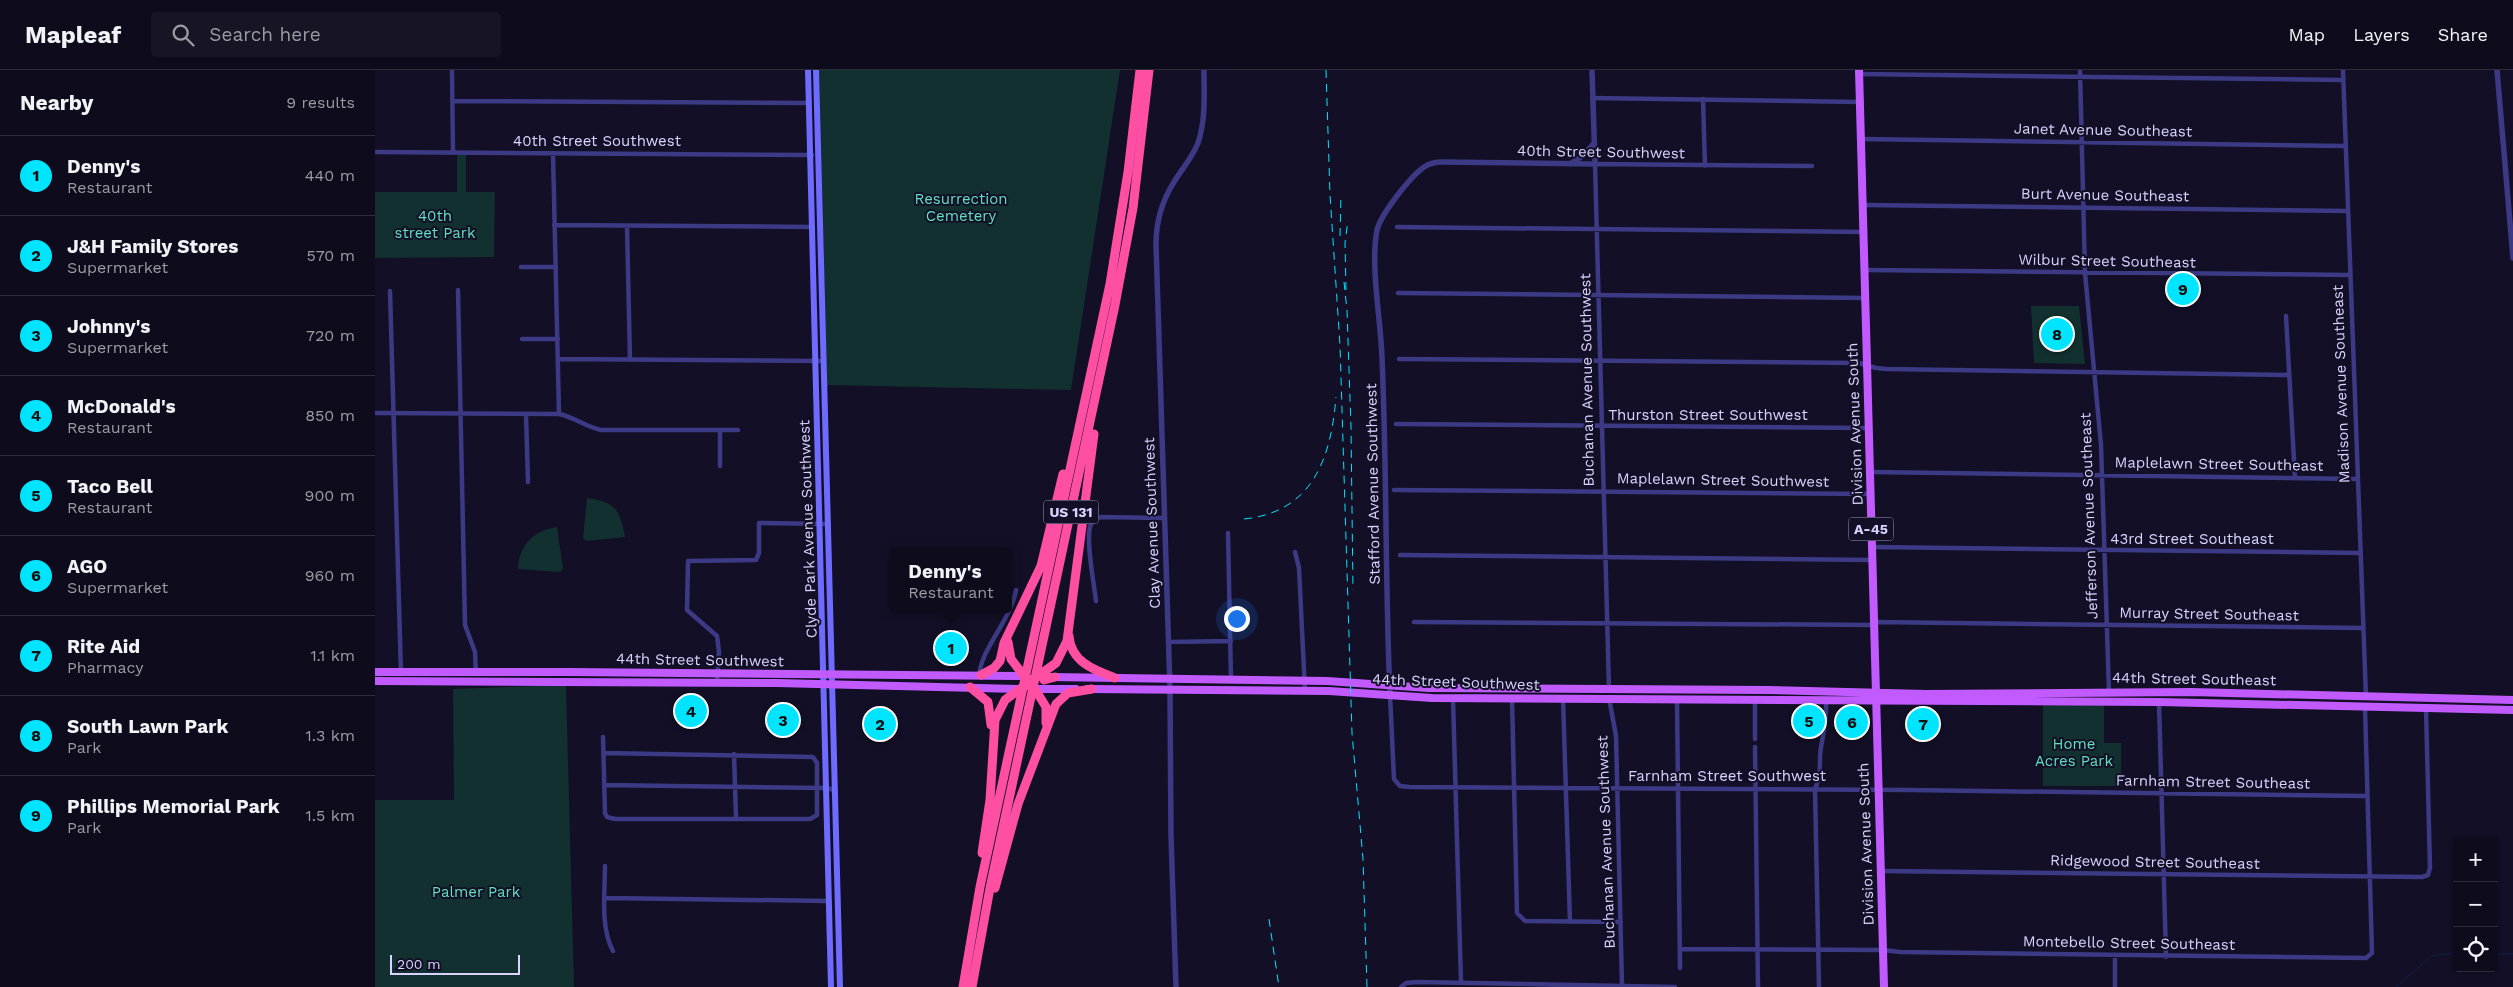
<!DOCTYPE html>
<meta charset="utf-8">
<style>
:root{--surface:#0e0b1c;--page:#171425;--text:#f1f3f6;--muted:#9b9ba3;--line:#2e2b3b;--accent:#00e5ff}
body{margin:0;font-family:"Work Sans",sans-serif;background:var(--page);color:var(--text)}
.controls{position:absolute;right:15px;bottom:15px;display:grid;overflow:hidden;border-radius:5px;box-shadow:0 1px 4px #0004}
.controls button{width:45px;height:45px;display:grid;place-items:center;padding:0;border:0;border-bottom:1px solid var(--line);background:var(--surface);color:var(--text);font:25px sans-serif}
.scale{position:absolute;left:15px;bottom:12px;width:130px;box-sizing:border-box;padding-left:5px;border:2px solid #d9d4ff;border-top:0;font-size:14px;line-height:18px;white-space:nowrap;color:#d9d4ff;-webkit-text-stroke:4px #130f26;paint-order:stroke}
.you{position:absolute;left:861px;top:548px;width:18px;height:18px;margin:-12px;border:4px solid #fff;border-radius:50%;background:#1a73e8;box-shadow:0 0 0 8px #1a73e833}
.badge{display:grid;place-items:center;width:32px;height:32px;border-radius:50%;background:var(--accent);color:#111;font-size:16px;font-weight:700}
.pin{position:absolute;translate:-50% -50%;border:2px solid #fff;box-shadow:0 1px 5px #0006}
.popup{position:absolute;left:515px;top:478px;width:122px;height:65px;box-sizing:border-box;display:grid;place-content:center;border-radius:5px;background:var(--surface);filter:drop-shadow(0 1px 4px #0005);font-size:16px;white-space:nowrap;color:var(--muted)}
.popup b{font-size:19px;color:var(--text)}
.popup::after{content:'';position:absolute;left:50%;top:100%;margin-left:-10px;border:10px solid transparent;border-top-color:var(--surface)}
.list{margin:0;padding:0;list-style:none}
h2{display:flex;justify-content:space-between;align-items:center;height:65px;margin:0;padding:0 20px;font-size:21px}
h2 small{font-size:16px;font-weight:400;color:var(--muted)}
.list li{display:grid;grid-template-columns:32px 1fr auto;gap:15px;align-items:center;box-sizing:border-box;height:80px;padding:0 20px;border-top:1px solid var(--line)}
.list b{display:block;font-size:19px;white-space:nowrap}
.list p{margin:0;font-size:16px;white-space:nowrap;color:var(--muted)}
.list em{font-size:16px;font-style:normal;color:var(--muted)}
.icon{flex:none;width:28px;height:28px;fill:none;stroke:currentColor;stroke-width:2;stroke-linecap:round;stroke-linejoin:round}
.map{position:relative;flex:none;width:2138px;height:917px;overflow:hidden}
header{display:flex;align-items:center;gap:30px;box-sizing:border-box;height:70px;padding:0 25px;background:var(--surface);border-bottom:1px solid var(--line)}
header strong{font-size:24px}
nav{display:flex;gap:28px;margin-inline-start:auto;font-size:18px}
.search{width:350px;height:45px;background:var(--page);display:flex;align-items:center;gap:12px;box-sizing:border-box;padding:0 18px;border-radius:5px;color:var(--muted);font-size:19px}
main{display:flex}
aside{flex:1;background:var(--surface)}
.map>svg:first-child{display:block}
.green{fill:#12302f}
.lines{fill:none;stroke-linecap:round;stroke-linejoin:round}
.stream{stroke:#0c2248;stroke-width:1}
.minor{stroke:#3d3a85;stroke-width:4.5}
.tertiary{stroke:#3d3a85;stroke-width:5.5}
.secondary{stroke:#6f6bff;stroke-width:6}
.primary{stroke:#c25bff;stroke-width:8}
.motorway{stroke:#ff4fa3;stroke-width:9}
.rail{stroke:#00e5ff;stroke-width:1;stroke-dasharray:8 6;stroke-linecap:butt}
.motorway-bridge{stroke:#ff4fa3;stroke-width:9}
.labels{text-anchor:middle;dominant-baseline:central;stroke-width:4;stroke-linejoin:round;paint-order:stroke}
.shield{fill:#130f26;stroke:#9e99be;stroke-width:1}
.shield-label{font-size:14px;font-weight:bold;fill:#d9d4ff}
.street-label{font-size:15px;fill:#d9d4ff;stroke:#130f26}
.park-label{font-size:15px;fill:#5fe0c0;stroke:#130f26}
</style>
<header>
<strong>Mapleaf</strong>
<div class="search"><svg class="icon" aria-label="search" viewBox="0 0 24 24"><circle cx="10" cy="10" r="6"/><path d="M15 15l6 6"/></svg>Search here</div>
<nav><a>Map</a><a>Layers</a><a>Share</a></nav>
</header>
<main>
<aside>
<h2>Nearby<small>9 results</small></h2>
<ul class="list">
<li><span class="badge">1</span><div><b>Denny's</b><p>Restaurant</p></div><em>440 m</em></li>
<li><span class="badge">2</span><div><b>J&amp;H Family Stores</b><p>Supermarket</p></div><em>570 m</em></li>
<li><span class="badge">3</span><div><b>Johnny's</b><p>Supermarket</p></div><em>720 m</em></li>
<li><span class="badge">4</span><div><b>McDonald's</b><p>Restaurant</p></div><em>850 m</em></li>
<li><span class="badge">5</span><div><b>Taco Bell</b><p>Restaurant</p></div><em>900 m</em></li>
<li><span class="badge">6</span><div><b>AGO</b><p>Supermarket</p></div><em>960 m</em></li>
<li><span class="badge">7</span><div><b>Rite Aid</b><p>Pharmacy</p></div><em>1.1 km</em></li>
<li><span class="badge">8</span><div><b>South Lawn Park</b><p>Park</p></div><em>1.3 km</em></li>
<li><span class="badge">9</span><div><b>Phillips Memorial Park</b><p>Park</p></div><em>1.5 km</em></li>
</ul>
</aside>
<div class="map">
<svg width="2138" height="917" viewBox="0 0 2138 917">
<rect width="100%" height="100%" fill="#130f26"/>
<path class="green" d="M444 0H745L696 320 452 315Z
M91 83V122H120L119 187 0 188V122H82V84Z
M1797 209H1819V230L1797 229Z
M1656 236H1704L1710 294 1659 293Z
M212 428C240 432 245 439 250 467L211 471 208 468Z
M182 457 188 499 185 502 143 499C144 475 159 460 182 457Z
M191 615 199 917H0V730H79L78 619Z
M1668 635H1729V673H1746V716H1668Z"/>
<g class="lines">
<path class="stream" d="M2119 884H2138
M2021 917 2056 886 2082 883"/>
<path class="minor" d="M77 0 78 82
M1705 0 1710 203 1726 375 1734 622
M1968 0C1976 209 1985 418 1991 628
M1484 4 1968 10
M1217 28 1485 32
M1328 29 1330 96
M77 31 434 33
M1486 69 1971 76
M0 82 437 85
M178 83 184 344
M1488 135 1972 141
M179 155 438 157
M252 156 255 290
M1022 157 1489 162
M146 197H181
M1490 200 1974 205
M83 220 90 555 100 582 101 604
M15 221 26 604
M1023 223 1490 228
M1911 246 1920 408
M147 269H183
M183 289 449 291
M1024 289 1484 293 1501 298 1511 299 1913 305
M0 343 184 344C199 347 211 357 226 360H363
M151 345 153 412
M1021 354 1494 358
M345 360V396
M1495 402 1983 409
M1019 420 1496 424
M853 463 856 610
M1497 477 1986 483
M920 482 924 498 930 621
M1025 485 1497 490
M721 531C719 514 711 472 715 457 716 451 721 449 726 447L788 448
M1039 552 1500 555
M1499 552 1988 558
M793 572 856 571
M604 605C607 577 635 552 641 520
M342 612 344 582 342 566 312 540 313 491 381 490 384 483V453L454 454
M1234 619 1220 94 1437 96
M1015 625 1019 709 1025 716 1034 717 1534 720 1992 726
M1078 628 1086 913
M1137 628 1142 843 1150 851 1246 852
M1188 628 1195 852
M1234 628 1241 666 1247 916
M1302 629 1305 898
M1380 630V669
M1784 632 1791 887
M228 667 230 743 232 747 240 749H435L442 745V693L438 687 229 683
M1380 677 1383 917
M359 684 361 749
M229 715 451 718 460 720
M230 796C230 822 225 857 238 881
M1506 801 2047 807 2053 805 2055 798 2051 639
M230 828 454 831
M1305 879 1508 880 1525 882 1991 888 1997 883 1990 638
M1740 885V917
M1026 917 1031 913 1042 912 1300 917
M1444 917 1440 719C1448 701 1443 694 1446 677 1449 661 1452 647 1451 630"/>
<path class="tertiary" d="M2122 0 2138 188
M1195 94 1208 86 1219 73
M1015 625C1010 513 1012 400 1007 288 1006 251 995 196 1002 160 1006 144 1035 107 1049 97 1055 93 1060 92 1067 92L1220 94 1217 0
M801 917 796 766 795 619 781 174C781 152 787 131 799 112 807 99 817 88 823 73 831 49 829 24 829 0"/>
<path class="secondary" d="M433 0 456 917
M441 0 465 917"/>
<path class="primary" d="M1484 0 1509 917
M0 602H194L649 606
M675 607 952 611 1054 618 1392 620 1550 624 1816 622 2138 630
M0 611 402 613 645 619
M660 619H701
M712 619 954 621 1057 628 1784 632 2138 640"/>
<path class="motorway" d="M694 566C696 592 719 600 740 608
M633 572 636 589 649 606
M606 605 619 598 625 591 629 573 666 496 688 404
M663 606 681 593 692 571 719 364
M669 610 680 607
M595 617 613 632 616 655
M660 619 671 637V653
M607 783 615 730 620 650 630 630 645 619
M620 818 643 734 681 634 693 623 717 619
M588 917 605 817 735 214 753 102 765 0
M597 917 615 818 740 235 758 138 774 0"/>
<path class="rail" d="M951 0 955 125 965 275 977 663 988 789 992 917
M965 166 966 124
M969 212 972 240 976 358 978 520
M971 220 970 173 973 150
M869 449C938 442 956 388 961 327
M894 849 904 917"/>
<path class="motorway-bridge" d="M649 606 656 611 663 606
M645 619 655 614 660 619"/>
</g>
<g class="labels">
<g class="shield">
<rect x="668.5" y="430.5" width="55" height="23" rx="4"/>
<rect x="1473.5" y="447.5" width="45" height="23" rx="4"/>
</g>
<g class="shield-label">
<text x="696" y="442">US 131</text>
<text x="1496" y="459">A-45</text>
</g>
<g class="street-label">
<text transform="translate(1728 60) rotate(1)">Janet Avenue Southeast</text>
<text x="222" y="71">40th Street Southwest</text>
<text transform="translate(1226 82) rotate(1)">40th Street Southwest</text>
<text transform="translate(1730 125) rotate(1)">Burt Avenue Southeast</text>
<text transform="translate(1732 191) rotate(1)">Wilbur Street Southeast</text>
<text transform="translate(1212 310) rotate(-91)">Buchanan Avenue Southwest</text>
<text transform="translate(1966 314) rotate(-92)">Madison Avenue Southeast</text>
<text x="1333" y="345">Thurston Street Southwest</text>
<text transform="translate(1480 354) rotate(-92)">Division Avenue South</text>
<text transform="translate(1844 394) rotate(1)">Maplelawn Street Southeast</text>
<text transform="translate(1348 410) rotate(1)">Maplelawn Street Southwest</text>
<text transform="translate(998 414) rotate(-91)">Stafford Avenue Southwest</text>
<text transform="translate(1714 446) rotate(-92)">Jefferson Avenue Southeast</text>
<text transform="translate(777 453) rotate(-92)">Clay Avenue Southwest</text>
<text transform="translate(433 459) rotate(-92)">Clyde Park Avenue Southwest</text>
<text x="1817" y="469">43rd Street Southeast</text>
<text transform="translate(1834 544) rotate(1)">Murray Street Southeast</text>
<text transform="translate(325 590) rotate(1)">44th Street Southwest</text>
<text transform="translate(1819 609) rotate(1)">44th Street Southeast</text>
<text transform="translate(1081 612) rotate(2)">44th Street Southwest</text>
<text x="1352" y="706">Farnham Street Southwest</text>
<text transform="translate(1838 712) rotate(1)">Farnham Street Southeast</text>
<text transform="translate(1231 772) rotate(-92)">Buchanan Avenue Southwest</text>
<text transform="translate(1491 774) rotate(-92)">Division Avenue South</text>
<text transform="translate(1780 792) rotate(1)">Ridgewood Street Southeast</text>
<text transform="translate(1754 873) rotate(1)">Montebello Street Southeast</text>
</g>
<g class="park-label">
<text x="586" y="129">Resurrection<tspan x="586" dy="17">Cemetery</tspan></text>
<text x="60" y="146">40th<tspan x="60" dy="17">street Park</tspan></text>
<text x="1699" y="674">Home<tspan x="1699" dy="17">Acres Park</tspan></text>
<text x="101" y="822">Palmer Park</text>
</g>
</g>
</svg>
<div class="controls">
<button>+</button>
<button>−</button>
<button><svg class="icon" aria-label="locate" viewBox="0 0 24 24"><circle cx="12" cy="12" r="6"/><path d="M12 2v4M12 18v4M2 12h4M18 12h4"/></svg></button>
</div>
<div class="scale">200 m</div>
<div class="you"></div>
<div class="pin badge" style="left:576px;top:578px">1</div>
<div class="popup"><b>Denny's</b>Restaurant</div>
<div class="pin badge" style="left:505px;top:654px">2</div>
<div class="pin badge" style="left:408px;top:650px">3</div>
<div class="pin badge" style="left:316px;top:641px">4</div>
<div class="pin badge" style="left:1434px;top:651px">5</div>
<div class="pin badge" style="left:1477px;top:652px">6</div>
<div class="pin badge" style="left:1548px;top:654px">7</div>
<div class="pin badge" style="left:1682px;top:264px">8</div>
<div class="pin badge" style="left:1808px;top:219px">9</div>
</div>
</main>
